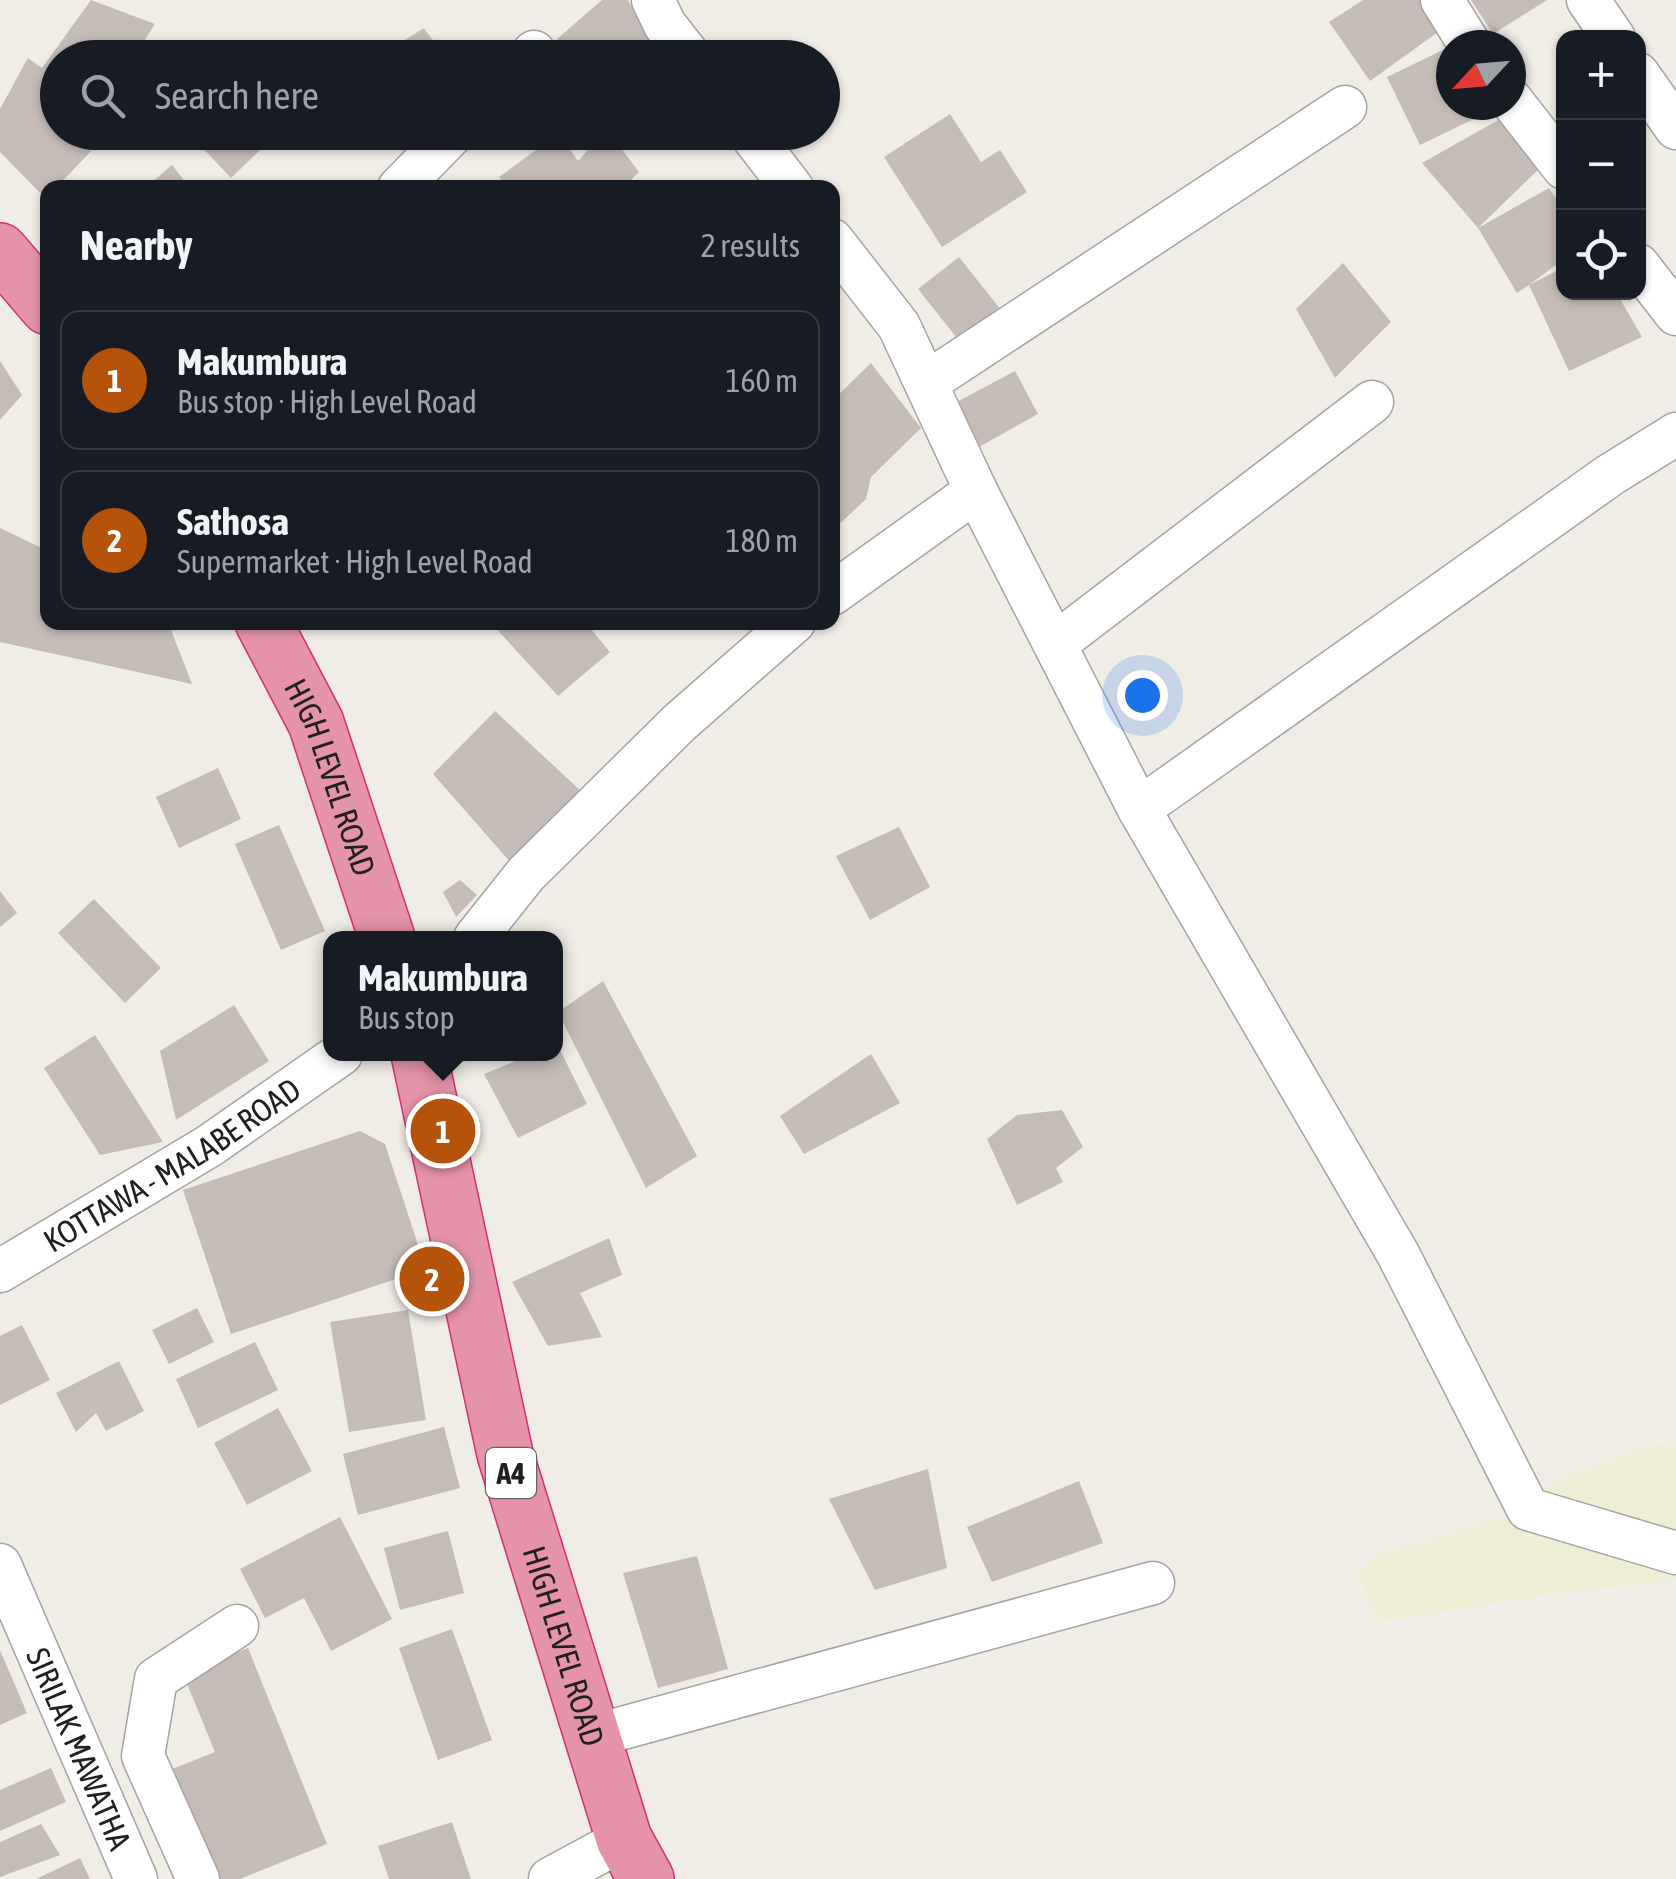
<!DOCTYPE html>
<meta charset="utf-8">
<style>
:root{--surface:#171b24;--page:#20242c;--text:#f1f3f6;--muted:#9ea1a6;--line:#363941;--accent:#b45309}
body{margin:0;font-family:"Asap Condensed",sans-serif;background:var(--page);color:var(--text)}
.controls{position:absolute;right:30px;top:30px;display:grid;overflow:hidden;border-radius:20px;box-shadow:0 2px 8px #0004}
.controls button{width:90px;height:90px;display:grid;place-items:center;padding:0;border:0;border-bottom:2px solid var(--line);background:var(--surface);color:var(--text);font:50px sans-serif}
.compass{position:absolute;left:1436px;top:30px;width:90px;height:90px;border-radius:50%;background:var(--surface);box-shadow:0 2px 8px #0004;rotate:244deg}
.you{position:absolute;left:1142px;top:695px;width:35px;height:35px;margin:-25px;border:8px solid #fff;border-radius:50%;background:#1a73e8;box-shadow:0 0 0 15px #1a73e833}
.badge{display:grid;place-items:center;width:65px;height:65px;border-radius:50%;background:var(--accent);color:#fff;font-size:32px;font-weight:700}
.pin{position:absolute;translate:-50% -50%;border:5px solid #fff;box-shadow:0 2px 10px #0006}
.popup{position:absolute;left:323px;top:931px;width:240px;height:130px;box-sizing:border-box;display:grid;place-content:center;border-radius:20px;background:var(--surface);filter:drop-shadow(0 2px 8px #0005);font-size:32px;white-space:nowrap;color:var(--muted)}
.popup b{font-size:38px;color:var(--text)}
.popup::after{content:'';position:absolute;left:50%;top:100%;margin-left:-20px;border:20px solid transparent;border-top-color:var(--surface)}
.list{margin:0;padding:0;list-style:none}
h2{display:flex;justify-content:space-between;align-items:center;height:130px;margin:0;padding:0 40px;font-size:42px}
h2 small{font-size:32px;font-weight:400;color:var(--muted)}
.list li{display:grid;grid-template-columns:65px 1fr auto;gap:30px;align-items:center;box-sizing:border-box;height:140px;margin:0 20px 20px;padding:0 20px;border:2px solid var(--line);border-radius:20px}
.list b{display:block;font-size:38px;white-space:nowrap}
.list p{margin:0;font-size:32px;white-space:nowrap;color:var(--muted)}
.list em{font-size:32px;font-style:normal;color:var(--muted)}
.icon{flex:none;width:55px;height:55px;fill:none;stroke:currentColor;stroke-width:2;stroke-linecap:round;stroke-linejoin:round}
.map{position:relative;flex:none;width:1676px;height:1879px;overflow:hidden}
.search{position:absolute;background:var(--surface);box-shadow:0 2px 8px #0004;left:40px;top:40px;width:800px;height:110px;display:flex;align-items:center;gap:25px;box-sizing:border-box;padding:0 35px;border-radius:55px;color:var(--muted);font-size:38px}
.panel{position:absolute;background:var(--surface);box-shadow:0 2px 8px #0004;left:40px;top:180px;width:800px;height:450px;border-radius:20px}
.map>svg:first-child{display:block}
.farmland{fill:#eeeed4}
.building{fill:#c5bcb7}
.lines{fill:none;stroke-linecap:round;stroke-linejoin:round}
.minor-casing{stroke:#a4a4a4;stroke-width:45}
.highway-casing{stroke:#d52e73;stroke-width:58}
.minor{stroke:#fff;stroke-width:42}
.highway{stroke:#e493a8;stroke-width:55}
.labels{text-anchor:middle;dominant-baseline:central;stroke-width:8;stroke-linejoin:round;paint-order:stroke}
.shield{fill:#fff;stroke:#636363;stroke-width:2.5}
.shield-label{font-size:30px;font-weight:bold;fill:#202020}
.street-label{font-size:32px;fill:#202020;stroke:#fff}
</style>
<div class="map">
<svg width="1676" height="1879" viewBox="0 0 1676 1879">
<rect width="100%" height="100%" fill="#f0ede7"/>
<path class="farmland" d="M1656 1444 1676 1446V1580L1546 1595 1379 1622 1357 1573 1381 1554 1500 1518 1558 1480Z"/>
<path class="building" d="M91 0 155 24 133 58H58V132H109L56 188H48L45 198 0 152V109L28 58 42 68Z
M602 0H628L661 58H569L557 39Z
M1363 0H1427L1445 27 1370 81 1329 22Z
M1471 0H1547L1493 34Z
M424 28 446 58H376Z
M1447 48 1451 56V105H1475L1480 116 1420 145 1387 77Z
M950 114 981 162 1000 150 1027 192 942 247 884 157Z
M1509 114 1541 167 1478 228 1549 188 1564 210V259L1529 285 1564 267V292H1616L1642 337 1569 371 1529 285 1517 293 1478 228 1422 163Z
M204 132H279L231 178 196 141Z
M604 132H609L639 172 623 188H507L499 177 559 133 578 161Z
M172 165 190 188H145Z
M959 257 1001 310 960 342 918 289Z
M1343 263 1391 322 1335 378 1296 309Z
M0 361 22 395 0 420Z
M871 363 921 428 871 477 866 499 832 531V401Z
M1015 371 1038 414 979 447 955 403Z
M0 528 48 551V622H168L192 684 0 642Z
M490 622H585L610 652 558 696Z
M495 711 583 793 512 864 433 774Z
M218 768 241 819 179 848 156 797Z
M279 825 325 931 281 950 235 844Z
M899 827 930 887 870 920 836 856Z
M460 880 477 895 456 917 443 892Z
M0 891 17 913 0 927Z
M94 899 161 968 125 1003 58 933Z
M603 981 697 1156 646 1188 558 1012Z
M234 1005 269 1061 176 1120 160 1051Z
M95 1035 163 1142 100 1155 44 1068Z
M556 1042 587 1104 518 1138 484 1074 532 1054H556Z
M871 1054 900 1103 804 1154 780 1116Z
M1062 1110 1083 1147 1056 1168 1063 1182 1017 1205 987 1139 1017 1115Z
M360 1131 385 1144 426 1269 231 1334 183 1190Z
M609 1238 622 1275 580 1293 602 1337 548 1346 512 1282Z
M197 1308 214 1342 169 1364 152 1330Z
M408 1310 426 1420 349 1432 330 1322Z
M22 1325 50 1380 0 1405V1336Z
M255 1342 278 1390 198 1428 176 1379Z
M119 1361 144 1411 106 1431 96 1413 76 1432 56 1393Z
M278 1408 312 1471 247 1505 214 1443Z
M444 1427 460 1488 358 1515 343 1454Z
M928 1469 947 1568 875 1590 829 1499Z
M1079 1481 1103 1543 992 1582 967 1527Z
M340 1517 392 1619 331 1651 304 1598 265 1618 240 1569Z
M448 1531 464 1593 400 1610 384 1548Z
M697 1556 728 1669 658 1688 623 1573Z
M452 1629 492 1740 438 1760 399 1648Z
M248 1648 327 1844 240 1879H205L162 1773 215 1752 183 1674Z
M0 1650 27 1713 0 1725Z
M51 1768 66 1802 0 1831V1790Z
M452 1822 471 1879H389L378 1846Z
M41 1824 60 1855 0 1877V1842Z
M80 1858 90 1879H36Z"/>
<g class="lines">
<defs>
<g id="minor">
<path d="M653 0 665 25 691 58"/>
<path d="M1442 0 1470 45"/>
<path d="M1588 0 1614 38"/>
<path d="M529 58 534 52"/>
<path d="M1638 74 1676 128"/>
<path d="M1511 100 1564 168"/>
<path d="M749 132 792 188"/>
<path d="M399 188 454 132"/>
<path d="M832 240 899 326 976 491 832 594"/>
<path d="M1638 265 1676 314"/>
<path d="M926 383 1345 107"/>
<path d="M976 491 1139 809 1610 475 1676 434"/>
<path d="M1055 644 1372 402"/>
<path d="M1139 809 1398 1254 1528 1509 1676 1553"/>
<path d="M475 938 526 874 679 723 794 622"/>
<path id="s1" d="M0 1271 209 1146 341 1054"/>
<path id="s2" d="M0 1565 136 1879"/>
<path d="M608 1732 1153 1583"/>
<path d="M198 1879 143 1756 156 1679 237 1626"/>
<path d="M550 1879 624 1839"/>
</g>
<g id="highway">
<path d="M0 251 48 307"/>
<path id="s3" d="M263 622 316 723 387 938"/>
<path id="s4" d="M419 1054 505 1454 624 1839 646 1879"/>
</g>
</defs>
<use href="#minor" class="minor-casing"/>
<use href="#highway" class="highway-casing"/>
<use href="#minor" class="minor"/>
<use href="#highway" class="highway"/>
</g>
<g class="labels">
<rect class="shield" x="486" y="1448" width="50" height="50" rx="8"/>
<g class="shield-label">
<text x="511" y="1473">A4</text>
</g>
<g class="street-label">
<text stroke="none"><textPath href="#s3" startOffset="170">HIGH LEVEL ROAD</textPath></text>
<text stroke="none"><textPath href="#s1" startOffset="202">KOTTAWA - MALABE ROAD</textPath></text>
<text stroke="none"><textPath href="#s4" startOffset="610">HIGH LEVEL ROAD</textPath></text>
<text stroke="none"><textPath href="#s2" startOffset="200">SIRILAK MAWATHA</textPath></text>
</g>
</g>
</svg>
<div class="controls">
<button>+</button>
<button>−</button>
<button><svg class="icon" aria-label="locate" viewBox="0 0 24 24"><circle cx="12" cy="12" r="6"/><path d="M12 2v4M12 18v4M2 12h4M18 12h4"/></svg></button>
</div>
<svg class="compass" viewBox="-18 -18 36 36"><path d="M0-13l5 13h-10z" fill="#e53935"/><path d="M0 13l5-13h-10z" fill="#9ea1a6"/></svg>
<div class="you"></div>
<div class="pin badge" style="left:443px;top:1131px">1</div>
<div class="popup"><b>Makumbura</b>Bus stop</div>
<div class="pin badge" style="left:432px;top:1279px">2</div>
<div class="search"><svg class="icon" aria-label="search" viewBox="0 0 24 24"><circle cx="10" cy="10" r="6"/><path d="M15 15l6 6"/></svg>Search here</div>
<section class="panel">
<h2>Nearby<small>2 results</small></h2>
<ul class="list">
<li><span class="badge">1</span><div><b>Makumbura</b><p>Bus stop · High Level Road</p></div><em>160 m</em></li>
<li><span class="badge">2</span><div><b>Sathosa</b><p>Supermarket · High Level Road</p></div><em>180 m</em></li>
</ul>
</section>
</div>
